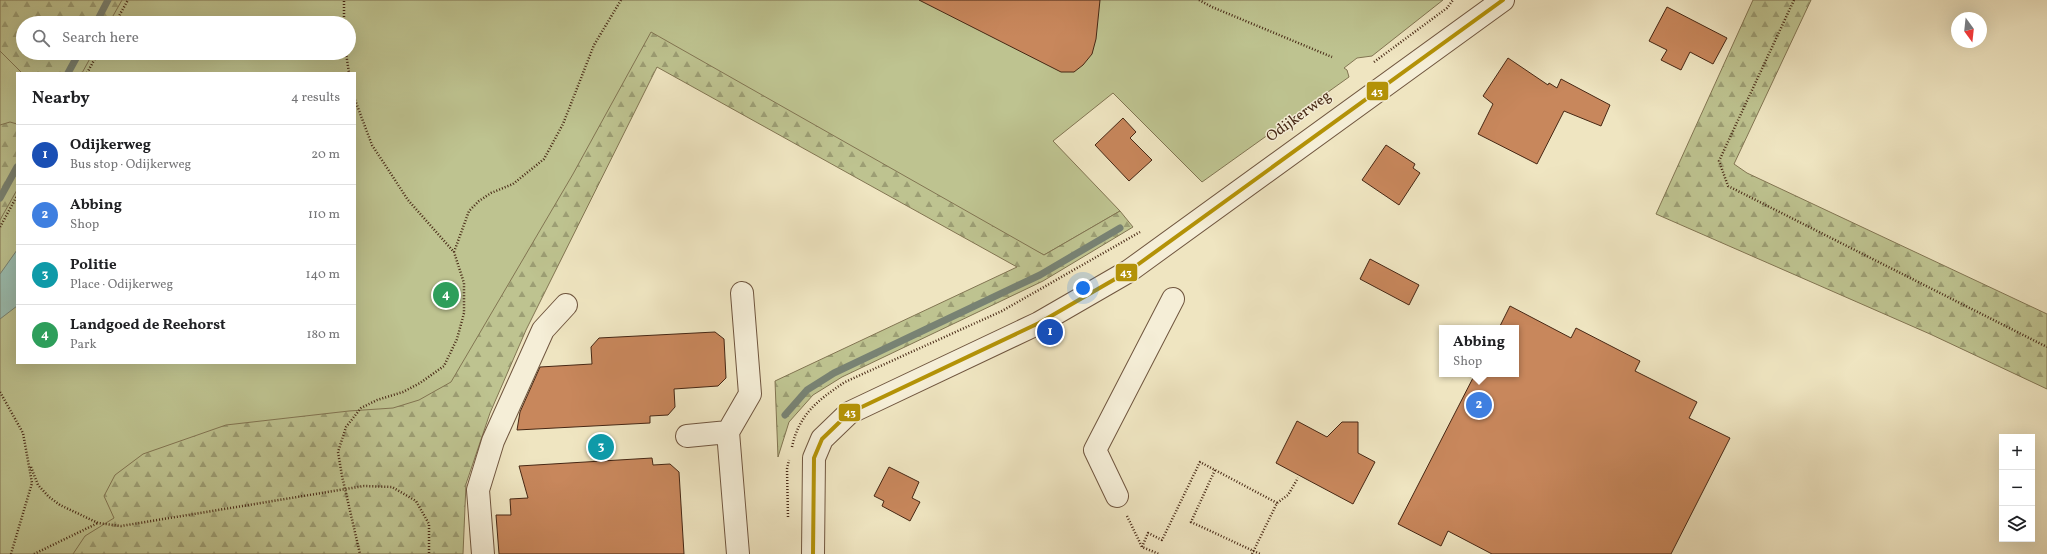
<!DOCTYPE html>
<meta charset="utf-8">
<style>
:root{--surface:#fff;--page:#f2f2f2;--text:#202124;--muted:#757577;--line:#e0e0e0;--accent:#1a73e8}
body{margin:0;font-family:Vollkorn,serif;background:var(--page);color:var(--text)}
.controls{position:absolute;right:12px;bottom:12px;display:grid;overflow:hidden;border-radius:0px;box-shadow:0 4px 16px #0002}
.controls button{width:36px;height:36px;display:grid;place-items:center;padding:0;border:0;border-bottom:1px solid var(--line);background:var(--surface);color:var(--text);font:20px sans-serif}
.compass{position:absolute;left:1951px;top:12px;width:36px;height:36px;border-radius:50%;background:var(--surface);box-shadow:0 4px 16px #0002;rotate:165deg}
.you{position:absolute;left:1083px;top:288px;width:14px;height:14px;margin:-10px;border:3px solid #fff;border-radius:50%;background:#1a73e8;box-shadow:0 0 0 6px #1a73e833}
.badge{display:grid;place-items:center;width:26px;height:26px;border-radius:50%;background:var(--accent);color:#fff;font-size:13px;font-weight:700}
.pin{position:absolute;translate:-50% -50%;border:2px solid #fff;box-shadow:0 1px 4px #0006}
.popup{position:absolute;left:1439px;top:325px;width:80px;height:52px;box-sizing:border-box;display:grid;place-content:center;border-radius:0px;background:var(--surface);filter:drop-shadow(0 1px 3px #0005);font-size:13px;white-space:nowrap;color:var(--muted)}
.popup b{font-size:15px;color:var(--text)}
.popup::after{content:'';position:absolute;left:50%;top:100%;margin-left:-8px;border:8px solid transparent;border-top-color:var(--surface)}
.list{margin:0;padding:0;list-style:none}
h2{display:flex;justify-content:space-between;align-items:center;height:52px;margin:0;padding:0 16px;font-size:17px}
h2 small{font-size:13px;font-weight:400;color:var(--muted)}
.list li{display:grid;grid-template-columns:26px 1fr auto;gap:12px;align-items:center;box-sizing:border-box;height:60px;padding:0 16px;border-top:1px solid var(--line)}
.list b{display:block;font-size:15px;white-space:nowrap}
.list p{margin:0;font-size:13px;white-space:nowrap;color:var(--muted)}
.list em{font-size:13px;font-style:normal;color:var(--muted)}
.icon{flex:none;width:22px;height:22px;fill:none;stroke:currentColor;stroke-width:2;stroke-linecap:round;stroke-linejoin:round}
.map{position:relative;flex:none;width:2047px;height:554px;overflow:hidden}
.search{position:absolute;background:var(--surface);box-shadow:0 4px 16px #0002;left:16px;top:16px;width:340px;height:44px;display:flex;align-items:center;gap:10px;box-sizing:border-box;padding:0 14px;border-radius:22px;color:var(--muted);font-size:15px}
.panel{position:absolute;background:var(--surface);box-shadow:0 4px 16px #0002;left:16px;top:72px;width:340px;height:292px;border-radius:0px}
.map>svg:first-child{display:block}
.green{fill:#bec390;stroke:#827552;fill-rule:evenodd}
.forest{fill:url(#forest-firs);stroke:#827552}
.water{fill:#9abfb3;stroke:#788273}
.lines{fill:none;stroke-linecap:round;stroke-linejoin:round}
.stream{stroke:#788273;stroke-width:7}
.building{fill:#c8875c;stroke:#462714}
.minor-casing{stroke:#70563f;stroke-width:24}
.path{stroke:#462714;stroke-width:2.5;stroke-dasharray:1 2;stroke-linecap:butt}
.minor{stroke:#f5eed7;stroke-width:22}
.bus-1-casing{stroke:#f5eed7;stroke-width:7}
.bus-1{stroke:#b39208;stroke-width:4}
.labels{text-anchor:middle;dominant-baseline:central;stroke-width:3;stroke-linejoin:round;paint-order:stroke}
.street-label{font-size:15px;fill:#462714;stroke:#f5eed7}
.line-badge{stroke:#f5eed7;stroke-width:1.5}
.badge-label{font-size:11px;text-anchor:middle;font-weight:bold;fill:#fff}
</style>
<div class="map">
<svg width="2047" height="554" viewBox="0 0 2047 554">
<defs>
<pattern id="forest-firs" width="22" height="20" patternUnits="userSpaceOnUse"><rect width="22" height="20" fill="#bec390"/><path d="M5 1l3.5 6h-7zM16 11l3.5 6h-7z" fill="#9c9e74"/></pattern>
</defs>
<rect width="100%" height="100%" fill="#efe5c1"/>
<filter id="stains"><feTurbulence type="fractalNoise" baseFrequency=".005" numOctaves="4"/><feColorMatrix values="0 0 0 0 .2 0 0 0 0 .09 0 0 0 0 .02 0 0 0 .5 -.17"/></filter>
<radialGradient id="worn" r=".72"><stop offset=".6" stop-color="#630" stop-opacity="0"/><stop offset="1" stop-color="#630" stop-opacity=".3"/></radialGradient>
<path class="green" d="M0 0H1443L1372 56 1357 58 1344 68 1347 70 1349 77 1202 182 1113 93 1053 141 1120 211 1044 255 655 59 519 329 459 484 456 554H0ZM23 23H349V53H23ZM17 73H355V363H17Z"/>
<path class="forest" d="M0 0H122L109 23H23V53H93L82 73H22L0 51Z
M1753 0H1811L1734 164 1747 173 2047 314V389L1930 334 1656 214Z
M651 32 1044 255 1120 211 1133 227 1043 281 842 377 813 395 789 422 778 457 775 381 1017 267 657 67 526 330 490 413 466 484 463 554H73L85 536 114 518 104 496 115 475 143 454 226 425 349 411 393 408 419 400 451 382 573 174Z
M10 122 17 124V190L0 220V125Z"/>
<path class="water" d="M17 250V306L0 319V274Z"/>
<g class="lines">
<path class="stream" d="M96 23 108 0
M68 73 79 53
M0 198 17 167
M785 415 807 390 834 373 1040 275 1120 228"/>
</g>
<path class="building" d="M919 0H1100L1096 39 1092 54 1083 65 1074 72H1061Z
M1667 7 1727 38 1713 64 1690 52 1681 70 1661 60 1667 50 1649 41Z
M1508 58 1548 85 1549 83 1557 88 1561 79 1610 105 1601 126 1564 111 1537 164 1478 134 1493 104 1483 96Z
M1123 118 1136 132 1130 138 1152 160 1129 181 1095 145Z
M1386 145 1415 164 1413 168 1420 173 1399 205 1362 180Z
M1370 259 1419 285 1409 305 1360 279Z
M1510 306 1571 338 1576 328 1640 361 1635 371 1697 402 1689 418 1730 438 1671 554H1492L1448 531 1441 546 1398 524 1475 374H1516V328H1499Z
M715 332 724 339 726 378 718 386 674 389 675 407 668 415 650 416V423L517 430 520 412 540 367 592 364 591 347 599 338Z
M1297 421 1327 437 1342 422H1358V453L1375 462 1353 504 1276 463Z
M652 458 653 465 670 464 679 472 684 554H499L496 515H511L510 499 528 498 519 466Z
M889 467 919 482 912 498 920 502 910 521 882 506 884 501 874 496Z"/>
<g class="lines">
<defs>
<path id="minor" d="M728 432 750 394 742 293
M687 436 728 432 738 554
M1117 496 1095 450 1173 299
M483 554 478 490 493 441 543 330 566 305
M813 554 814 458 822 439 849 413 1039 323 1129 271 1503 0"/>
</defs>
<use href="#minor" class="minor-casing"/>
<path class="path" d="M1199 0 1212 7 1332 57
M1794 0 1719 161 1728 186 2047 347
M115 23 128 0
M344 23V0
M346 53 349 73
M1374 62 1447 8 1453 0
M87 73 98 53
M355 100 372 145 408 200 454 252 464 283V313L457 339 444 366 420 383 403 392 377 400 361 408 346 427 338 452 342 476 360 554
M0 227 17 196
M454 252 469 211 479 201 491 193 513 184 544 159 563 124 594 45 621 0
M0 392 23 433 32 483 11 554
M792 447C799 414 818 400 845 382L1002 311 1140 232
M31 467 38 485 49 497 60 505 98 523 121 526 364 486 392 487 416 501 429 524V554
M1215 470 1191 522 1260 554
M1127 516 1142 547 1159 554
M788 517 787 469 789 460
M1142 547 1148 533 1162 540 1200 462 1277 503
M34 554 98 523
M1252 554 1277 503 1288 495 1298 478"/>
<use href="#minor" class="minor"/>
<defs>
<path id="bus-1" d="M813 554 814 458 822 439 849 413 1039 323 1129 271 1503 0"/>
</defs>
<use href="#bus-1" class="bus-1-casing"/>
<use href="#bus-1" class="bus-1"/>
</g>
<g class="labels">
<g class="street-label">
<text transform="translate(1299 117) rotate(-36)">Odijkerweg</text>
</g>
</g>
<g class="line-badge">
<rect x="1366" y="81" width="23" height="20" rx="4" fill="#b39208"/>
<rect x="1115" y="263" width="23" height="19" rx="4" fill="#b39208"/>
<rect x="838" y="403" width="23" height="19" rx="4" fill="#b39208"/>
</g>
<g class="badge-label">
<text x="1377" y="95">43</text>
<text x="1126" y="276">43</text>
<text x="850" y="416">43</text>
</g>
<rect width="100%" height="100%" filter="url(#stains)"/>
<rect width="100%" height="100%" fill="url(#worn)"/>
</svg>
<div class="controls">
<button>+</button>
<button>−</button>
<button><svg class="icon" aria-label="layers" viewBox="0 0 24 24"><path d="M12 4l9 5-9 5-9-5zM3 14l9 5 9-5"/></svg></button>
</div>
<svg class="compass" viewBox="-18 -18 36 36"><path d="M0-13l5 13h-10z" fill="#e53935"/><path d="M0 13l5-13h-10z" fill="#757577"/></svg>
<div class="you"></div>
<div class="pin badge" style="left:1050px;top:332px;background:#1a4fb4">1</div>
<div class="pin badge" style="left:1479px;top:405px;background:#3f7fe0">2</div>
<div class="popup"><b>Abbing</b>Shop</div>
<div class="pin badge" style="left:601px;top:447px;background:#0f9aa8">3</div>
<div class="pin badge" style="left:446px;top:295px;background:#2e9e5b">4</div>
<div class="search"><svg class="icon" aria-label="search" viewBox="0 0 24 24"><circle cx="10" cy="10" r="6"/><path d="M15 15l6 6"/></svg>Search here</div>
<section class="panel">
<h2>Nearby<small>4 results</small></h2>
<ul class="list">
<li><span class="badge" style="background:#1a4fb4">1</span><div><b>Odijkerweg</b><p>Bus stop · Odijkerweg</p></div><em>20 m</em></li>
<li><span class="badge" style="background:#3f7fe0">2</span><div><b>Abbing</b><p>Shop</p></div><em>110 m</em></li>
<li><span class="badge" style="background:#0f9aa8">3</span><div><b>Politie</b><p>Place · Odijkerweg</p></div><em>140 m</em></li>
<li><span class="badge" style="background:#2e9e5b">4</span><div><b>Landgoed de Reehorst</b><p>Park</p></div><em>180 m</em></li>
</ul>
</section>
</div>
